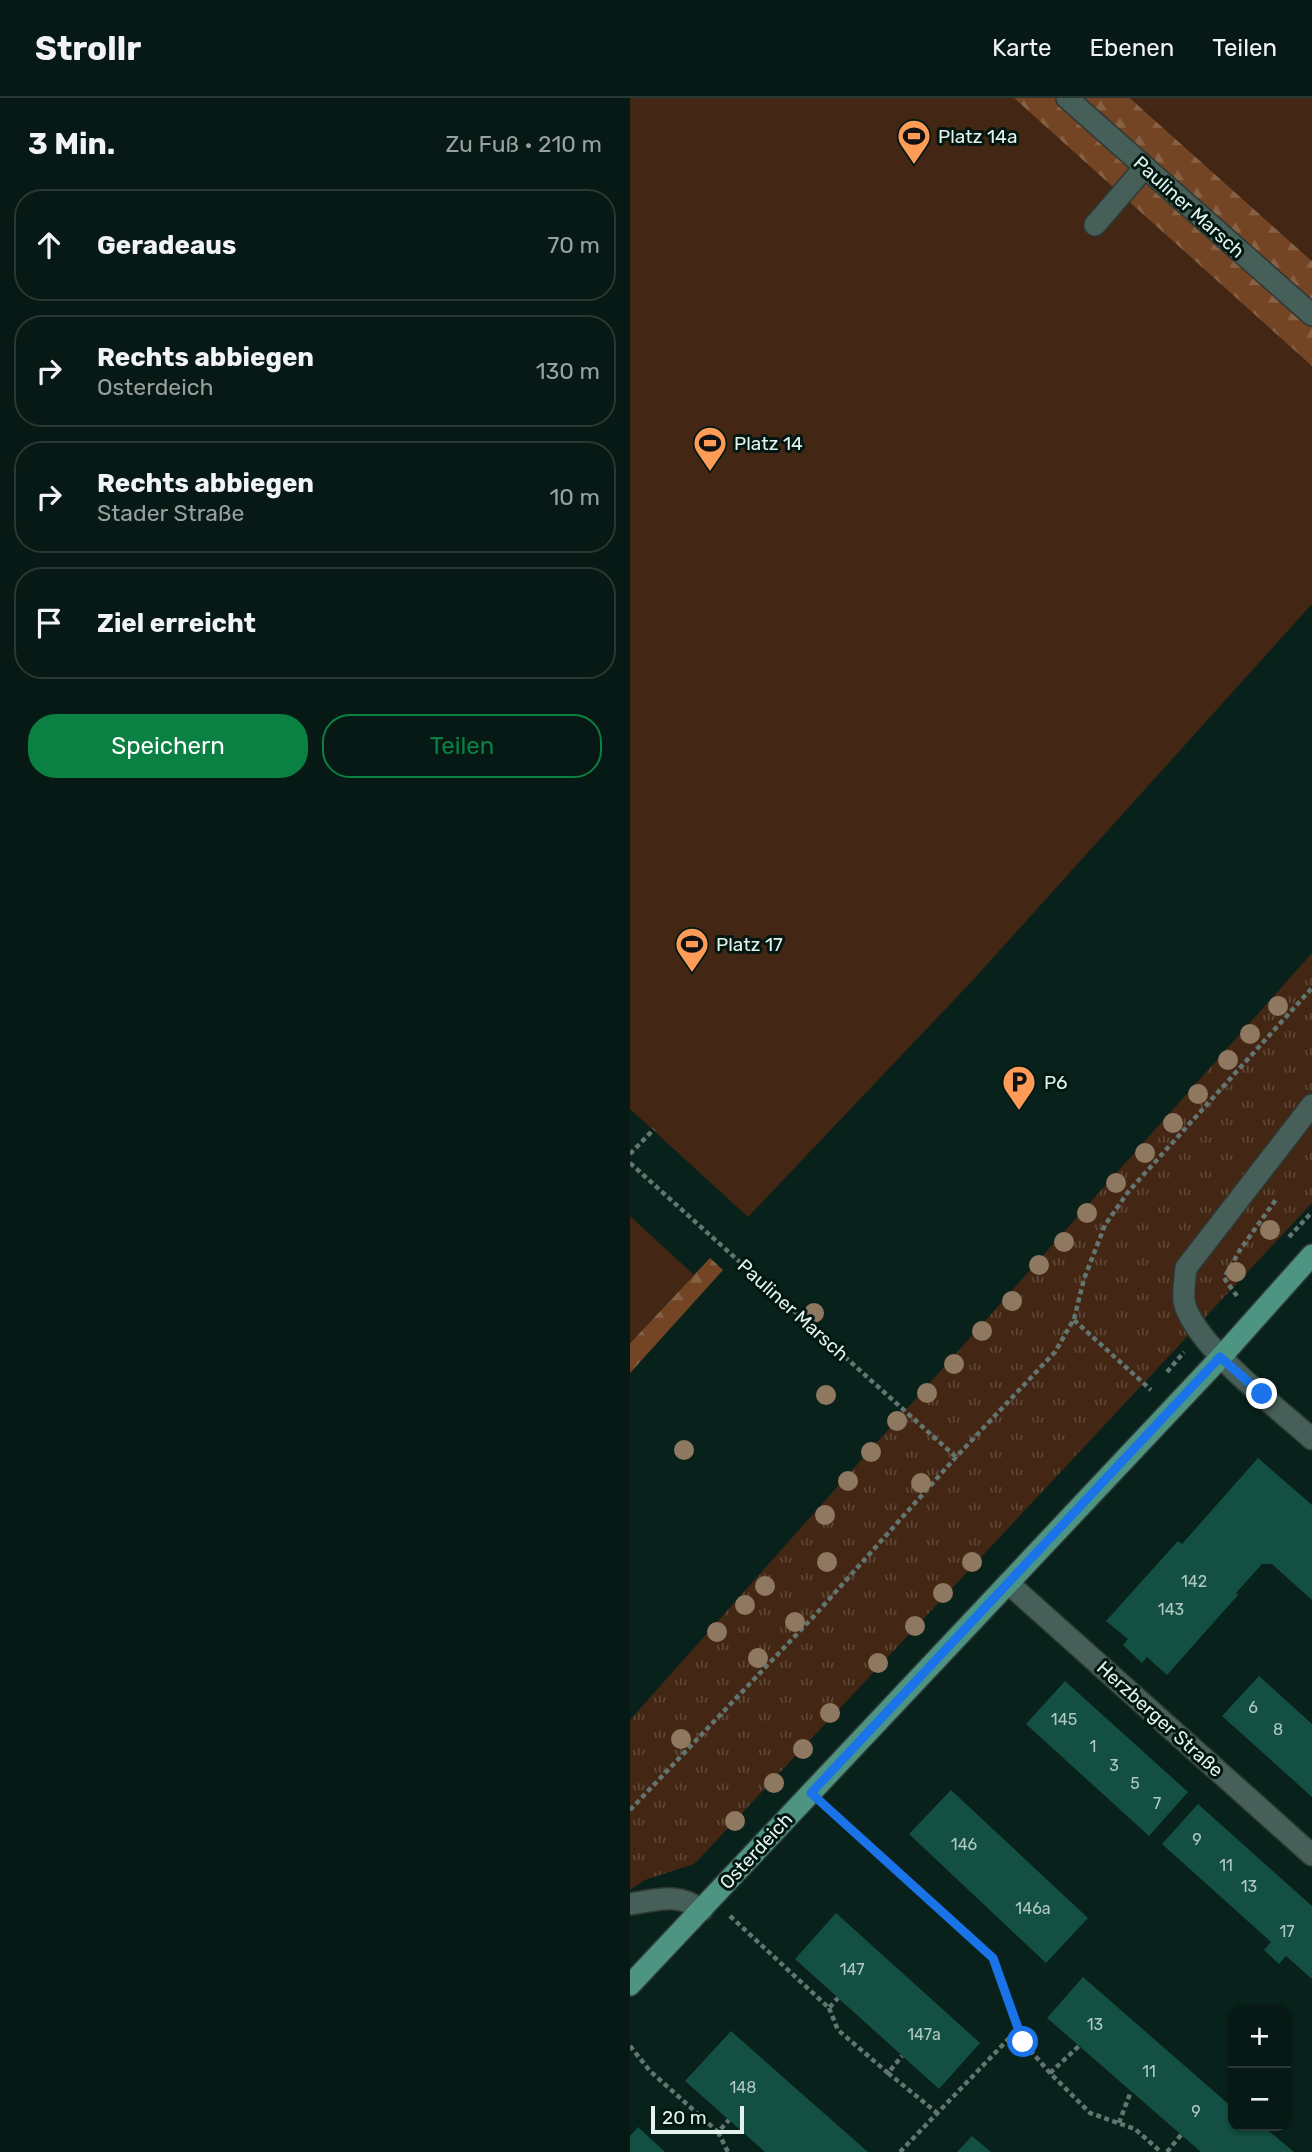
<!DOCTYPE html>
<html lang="de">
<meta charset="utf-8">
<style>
:root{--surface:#071914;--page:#152622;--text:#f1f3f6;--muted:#98a0a0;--line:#283834;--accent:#0b8043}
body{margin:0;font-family:Rubik,sans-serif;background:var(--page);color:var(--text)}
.controls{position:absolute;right:21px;bottom:21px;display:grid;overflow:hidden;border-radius:14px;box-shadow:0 2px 5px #0004}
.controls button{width:63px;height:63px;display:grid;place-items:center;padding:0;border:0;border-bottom:2px solid var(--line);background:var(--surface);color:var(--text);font:35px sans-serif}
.scale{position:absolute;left:21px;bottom:18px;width:93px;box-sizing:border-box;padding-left:7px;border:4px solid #e4f2ed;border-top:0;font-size:19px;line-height:24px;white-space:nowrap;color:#e4f2ed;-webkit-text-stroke:5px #021712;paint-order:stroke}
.stop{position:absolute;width:21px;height:21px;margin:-16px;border:5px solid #1a73e8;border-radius:50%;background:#fff}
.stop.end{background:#1a73e8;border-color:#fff;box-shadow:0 2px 7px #0008}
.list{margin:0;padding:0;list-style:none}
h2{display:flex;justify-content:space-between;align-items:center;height:91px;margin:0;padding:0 28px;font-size:30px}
h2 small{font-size:23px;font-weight:400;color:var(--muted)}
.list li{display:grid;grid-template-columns:46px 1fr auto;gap:21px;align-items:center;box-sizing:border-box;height:112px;margin:0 14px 14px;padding:0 14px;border:2px solid var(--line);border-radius:28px}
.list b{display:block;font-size:26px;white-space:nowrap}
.list p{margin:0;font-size:23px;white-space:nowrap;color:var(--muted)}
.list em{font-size:23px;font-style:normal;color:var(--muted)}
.actions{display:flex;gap:14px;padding:21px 28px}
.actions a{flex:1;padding:16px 0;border:2px solid var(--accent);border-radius:28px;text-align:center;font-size:24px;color:var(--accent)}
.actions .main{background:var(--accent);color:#fff}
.icon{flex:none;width:38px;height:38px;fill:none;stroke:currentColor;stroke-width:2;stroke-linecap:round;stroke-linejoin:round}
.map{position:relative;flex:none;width:682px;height:2054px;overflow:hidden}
header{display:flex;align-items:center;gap:42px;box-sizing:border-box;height:98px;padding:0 35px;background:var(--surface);border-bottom:2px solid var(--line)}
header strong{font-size:33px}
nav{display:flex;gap:38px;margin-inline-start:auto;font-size:24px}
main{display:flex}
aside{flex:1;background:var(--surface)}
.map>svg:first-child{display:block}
.grass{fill:url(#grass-tufts)}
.forest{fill:url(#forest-firs)}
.pitch{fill:#432714}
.building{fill:#134f42}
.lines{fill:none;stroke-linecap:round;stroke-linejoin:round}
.minor-casing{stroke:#2e3834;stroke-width:24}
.major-casing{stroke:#2e3834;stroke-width:24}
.path{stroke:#627570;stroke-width:4.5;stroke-dasharray:5 3.5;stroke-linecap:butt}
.minor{stroke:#465f58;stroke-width:21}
.major{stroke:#4d9483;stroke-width:21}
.tree{fill:#8f7860}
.route{stroke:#1a73e8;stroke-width:9}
.labels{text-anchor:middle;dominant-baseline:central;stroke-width:6;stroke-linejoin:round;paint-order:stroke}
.number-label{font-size:16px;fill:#b0c9c2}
.poi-label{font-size:19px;fill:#e4f2ed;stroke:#021712;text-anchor:start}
.street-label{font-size:19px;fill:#e4f2ed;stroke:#021712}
</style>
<header>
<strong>Strollr</strong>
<nav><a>Karte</a><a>Ebenen</a><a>Teilen</a></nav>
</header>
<main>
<aside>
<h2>3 Min.<small>Zu Fuß · 210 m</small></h2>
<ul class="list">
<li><svg class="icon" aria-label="ahead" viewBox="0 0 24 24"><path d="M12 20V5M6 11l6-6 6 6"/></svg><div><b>Geradeaus</b></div><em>70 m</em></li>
<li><svg class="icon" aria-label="right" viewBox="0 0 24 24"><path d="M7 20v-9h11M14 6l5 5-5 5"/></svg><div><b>Rechts abbiegen</b><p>Osterdeich</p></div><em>130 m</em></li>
<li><svg class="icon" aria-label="right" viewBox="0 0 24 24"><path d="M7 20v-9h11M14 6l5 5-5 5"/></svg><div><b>Rechts abbiegen</b><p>Stader Straße</p></div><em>10 m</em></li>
<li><svg class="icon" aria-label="arrive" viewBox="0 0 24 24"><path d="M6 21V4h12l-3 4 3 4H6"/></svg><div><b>Ziel erreicht</b></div></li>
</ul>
<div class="actions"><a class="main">Speichern</a><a>Teilen</a></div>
</aside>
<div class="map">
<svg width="682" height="2054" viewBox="0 0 682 2054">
<defs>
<pattern id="grass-tufts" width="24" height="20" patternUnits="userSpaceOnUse" patternTransform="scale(1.75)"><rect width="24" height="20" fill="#432714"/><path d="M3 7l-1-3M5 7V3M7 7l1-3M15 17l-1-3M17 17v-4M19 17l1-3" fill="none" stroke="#5e4736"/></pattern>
<pattern id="forest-firs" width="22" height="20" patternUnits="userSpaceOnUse" patternTransform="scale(1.75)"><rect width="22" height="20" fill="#744524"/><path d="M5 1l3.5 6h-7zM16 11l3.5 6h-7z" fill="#886044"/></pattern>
</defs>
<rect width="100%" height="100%" fill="#09211b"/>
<path class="grass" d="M682 855V1105L70 1760 64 1766 15 1782 0 1792V1622Z"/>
<path class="forest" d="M367 0H500L682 163V315Z
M80 1160 93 1172 0 1275V1245Z"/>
<path class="pitch" d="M0 0H384L682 268V506L343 882 118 1119 0 1011Z
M500 0H682V163Z
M0 1118 64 1177 0 1245Z"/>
<path class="building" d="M628 1360 682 1407V1502L642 1466H632L606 1495 608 1497 537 1577 517 1559 512 1565 493 1547 498 1541 476 1523 548 1443 552 1446Z
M629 1578 682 1626V1699L592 1618Z
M435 1583 558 1694 519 1738 396 1626Z
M321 1692 458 1820 416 1865 279 1736Z
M568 1706 682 1808V1881L656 1858 649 1866 634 1852 641 1844 532 1746Z
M206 1815 350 1945 309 1991 165 1861Z
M453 1879 603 2010V2028H633L664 2054H571L417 1920Z
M101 1933 171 1995 238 2054H135L99 2022 55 1983Z
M8 2029 35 2054H0V2038Z
M342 2038 361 2054H327Z"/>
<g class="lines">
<defs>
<path id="minor" d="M437 0 682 217
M465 127 515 69
M682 1007 556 1170C555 1180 553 1193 554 1203 562 1245 649 1311 682 1341
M378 1485 682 1757
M0 1806C27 1802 48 1794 72 1812"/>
<path id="major" d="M0 1887 591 1259 682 1157"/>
</defs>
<use href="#minor" class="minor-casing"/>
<use href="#major" class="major-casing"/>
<path class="path" d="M0 1056 24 1031
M0 1065 326 1359
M659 1139 682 1114
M607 1198 594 1180 610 1152 647 1100
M444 1222 521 1292
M537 1274 554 1254
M198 1710 363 1860 393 1944 420 1975 460 2015 505 2031 531 2054
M0 1712 185 1517 326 1359 425 1254 444 1221 454 1181 475 1127 498 1094 682 890
M100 1818 199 1910 208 1900
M199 1910 208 1932 258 1975 272 1958
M0 1948 20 1973 88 2034 99 2022
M258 1975 306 2014
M420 1975 449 1948
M489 2025 501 1993
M88 2034 98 2054
M270 2054 388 1931
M537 2054 551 2037"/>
<use href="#minor" class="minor"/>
<use href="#major" class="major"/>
</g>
<g class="tree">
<circle cx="648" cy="908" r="10"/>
<circle cx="620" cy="936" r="10"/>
<circle cx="598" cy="962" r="10"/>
<circle cx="568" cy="996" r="10"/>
<circle cx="543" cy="1025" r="10"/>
<circle cx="515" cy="1055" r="10"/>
<circle cx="486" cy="1085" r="10"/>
<circle cx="457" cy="1115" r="10"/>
<circle cx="640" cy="1132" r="10"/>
<circle cx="434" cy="1144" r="10"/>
<circle cx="409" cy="1167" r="10"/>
<circle cx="606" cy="1174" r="10"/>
<circle cx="382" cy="1203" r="10"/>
<circle cx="184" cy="1215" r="10"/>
<circle cx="352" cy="1233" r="10"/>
<circle cx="324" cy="1266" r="10"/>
<circle cx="297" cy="1295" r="10"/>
<circle cx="196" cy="1297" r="10"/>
<circle cx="267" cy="1323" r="10"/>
<circle cx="54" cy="1352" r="10"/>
<circle cx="241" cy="1354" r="10"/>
<circle cx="218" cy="1383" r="10"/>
<circle cx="291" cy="1385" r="10"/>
<circle cx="195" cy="1417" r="10"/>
<circle cx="197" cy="1464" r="10"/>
<circle cx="342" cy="1464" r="10"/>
<circle cx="135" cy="1488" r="10"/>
<circle cx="313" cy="1495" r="10"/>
<circle cx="115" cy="1507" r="10"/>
<circle cx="165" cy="1524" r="10"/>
<circle cx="285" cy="1528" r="10"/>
<circle cx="87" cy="1534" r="10"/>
<circle cx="128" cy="1560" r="10"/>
<circle cx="248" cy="1565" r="10"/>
<circle cx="200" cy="1615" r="10"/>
<circle cx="51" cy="1641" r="10"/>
<circle cx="173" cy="1651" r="10"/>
<circle cx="144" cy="1685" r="10"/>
<circle cx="105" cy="1723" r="10"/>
</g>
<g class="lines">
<path class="route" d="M393 1944 363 1860 181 1695 590 1259 632 1296"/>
</g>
<defs>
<symbol id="stadium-pin" viewBox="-11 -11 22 30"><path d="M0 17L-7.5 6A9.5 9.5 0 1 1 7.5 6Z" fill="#fe9c57" stroke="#021712"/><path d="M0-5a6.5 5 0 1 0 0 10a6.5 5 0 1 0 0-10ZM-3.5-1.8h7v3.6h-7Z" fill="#111"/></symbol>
<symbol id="parking-pin" viewBox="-11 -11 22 30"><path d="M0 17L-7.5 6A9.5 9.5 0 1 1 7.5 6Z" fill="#fe9c57" stroke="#021712"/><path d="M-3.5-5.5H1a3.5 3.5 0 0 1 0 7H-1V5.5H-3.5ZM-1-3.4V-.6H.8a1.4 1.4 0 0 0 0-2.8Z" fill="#111"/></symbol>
</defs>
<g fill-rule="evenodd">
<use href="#stadium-pin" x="265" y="19" width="38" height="52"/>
<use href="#stadium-pin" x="61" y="326" width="38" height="52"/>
<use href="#stadium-pin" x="43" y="827" width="38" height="52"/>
<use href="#parking-pin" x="370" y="965" width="38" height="52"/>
</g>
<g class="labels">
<g class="number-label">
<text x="564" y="1483">142</text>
<text x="541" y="1511">143</text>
<text x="623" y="1609">6</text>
<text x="434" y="1621">145</text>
<text x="648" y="1631">8</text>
<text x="463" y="1648">1</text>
<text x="484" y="1667">3</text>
<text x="505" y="1685">5</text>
<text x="527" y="1705">7</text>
<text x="567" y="1741">9</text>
<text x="334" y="1746">146</text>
<text x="596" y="1767">11</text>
<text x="619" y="1788">13</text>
<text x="403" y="1810">146a</text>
<text x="657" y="1833">17</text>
<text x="222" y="1871">147</text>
<text x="465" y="1926">13</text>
<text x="294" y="1936">147a</text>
<text x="519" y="1973">11</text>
<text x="113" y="1989">148</text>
<text x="566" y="2013">9</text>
</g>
<g class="poi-label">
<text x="308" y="38">Platz 14a</text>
<text x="104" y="345">Platz 14</text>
<text x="86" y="846">Platz 17</text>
<text x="414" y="984">P6</text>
</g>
<g class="street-label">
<text transform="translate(559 109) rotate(42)">Pauliner Marsch</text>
<text transform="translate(163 1212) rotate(42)">Pauliner Marsch</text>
<text transform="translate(530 1621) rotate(42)">Herzberger Straße</text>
<text transform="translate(126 1753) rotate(-47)">Osterdeich</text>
</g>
</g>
</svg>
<div class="controls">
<button>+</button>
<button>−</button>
</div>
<div class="scale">20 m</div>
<div class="stop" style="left:393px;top:1944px"></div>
<div class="stop end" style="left:632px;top:1296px"></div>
</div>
</main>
